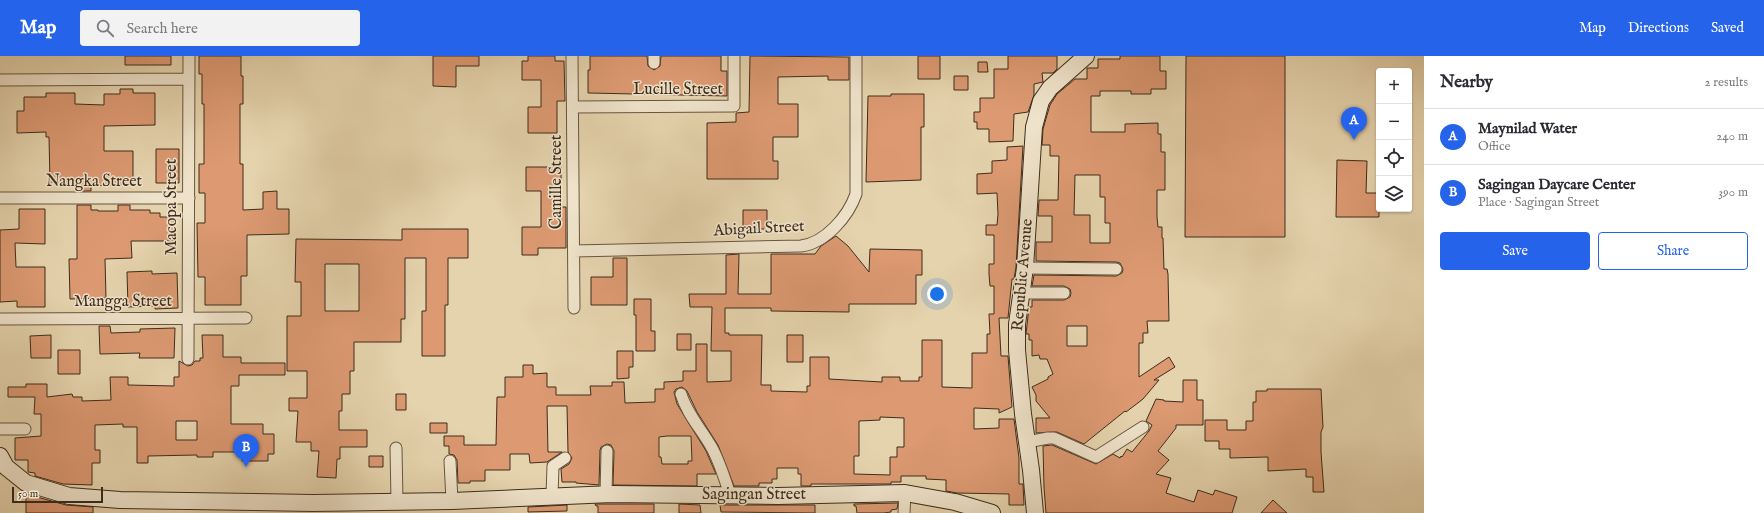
<!DOCTYPE html>
<meta charset="utf-8">
<style>
:root{--surface:#fff;--page:#f2f2f3;--text:#2b2b33;--muted:#7c7c81;--line:#e1e1e2;--accent:#2563eb}
body{margin:0;font-family:"IM FELL English",serif;background:var(--page);color:var(--text)}
.controls{position:absolute;right:12px;top:12px;display:grid;overflow:hidden;border-radius:4px;box-shadow:0 1px 3px #0004}
.controls button{width:36px;height:36px;display:grid;place-items:center;padding:0;border:0;border-bottom:1px solid var(--line);background:var(--surface);color:var(--text);font:20px sans-serif}
.scale{position:absolute;left:12px;bottom:10px;width:91px;box-sizing:border-box;padding-left:4px;border:2px solid #3e2d1b;border-top:0;font-size:11px;line-height:14px;white-space:nowrap;color:#3e2d1b;-webkit-text-stroke:3px #eee2ca;paint-order:stroke}
.you{position:absolute;left:937px;top:238px;width:14px;height:14px;margin:-10px;border:3px solid #fff;border-radius:50%;background:#1a73e8;box-shadow:0 0 0 6px #1a73e833}
.badge{display:grid;place-items:center;width:26px;height:26px;border-radius:50%;background:var(--accent);color:#fff;font-size:13px;font-weight:700}
.pin{position:absolute;translate:-50% -33px;filter:drop-shadow(0 1px 2px #0008)}
.pin::after{content:'';position:absolute;top:21px;width:14px;height:12px;background:inherit;clip-path:polygon(0 0,100% 0,50% 100%)}
.list{margin:0;padding:0;list-style:none}
h2{display:flex;justify-content:space-between;align-items:center;height:52px;margin:0;padding:0 16px;font-size:17px}
h2 small{font-size:13px;font-weight:400;color:var(--muted)}
.list li{display:grid;grid-template-columns:26px 1fr auto;gap:12px;align-items:center;box-sizing:border-box;height:56px;padding:0 16px;border-top:1px solid var(--line)}
.list b{display:block;font-size:15px;white-space:nowrap}
.list p{margin:0;font-size:13px;white-space:nowrap;color:var(--muted)}
.list em{font-size:13px;font-style:normal;color:var(--muted)}
.actions{display:flex;gap:8px;padding:12px 16px}
.actions a{flex:1;padding:9px 0;border:1px solid var(--accent);border-radius:4px;text-align:center;font-size:14px;color:var(--accent)}
.actions .main{background:var(--accent);color:#fff}
.icon{flex:none;width:22px;height:22px;fill:none;stroke:currentColor;stroke-width:2;stroke-linecap:round;stroke-linejoin:round}
.map{position:relative;flex:none;width:1424px;height:457px;overflow:hidden}
header{display:flex;align-items:center;gap:24px;box-sizing:border-box;height:56px;padding:0 20px;background:var(--accent);color:#fff}
header strong{font-size:19px}
nav{display:flex;gap:22px;margin-inline-start:auto;font-size:14px}
.search{width:280px;height:36px;background:var(--page);display:flex;align-items:center;gap:10px;box-sizing:border-box;padding:0 14px;border-radius:4px;color:var(--muted);font-size:15px}
main{display:flex}
aside{flex:1;background:var(--surface)}
.map>svg:first-child{display:block}
.building{fill:#dc9972;stroke:#3e2d1b;fill-rule:evenodd}
.lines{fill:none;stroke-linecap:round;stroke-linejoin:round}
.street-casing{stroke:#685640;stroke-width:13}
.secondary-casing{stroke:#3e2d1b;stroke-width:18}
.street{stroke:#eee2ca;stroke-width:11}
.secondary{stroke:#eee2ca;stroke-width:16}
.labels{text-anchor:middle;dominant-baseline:central;stroke-width:3;stroke-linejoin:round;paint-order:stroke}
.street-label{font-size:16px;fill:#3e2d1b;stroke:#eee2ca}
</style>
<header>
<strong>Map</strong>
<div class="search"><svg class="icon" aria-label="search" viewBox="0 0 24 24"><circle cx="10" cy="10" r="6"/><path d="M15 15l6 6"/></svg>Search here</div>
<nav><a>Map</a><a>Directions</a><a>Saved</a></nav>
</header>
<main>
<div class="map">
<svg width="1424" height="457" viewBox="0 0 1424 457">
<rect width="100%" height="100%" fill="#e5d3ad"/>
<filter id="stains"><feTurbulence type="fractalNoise" baseFrequency=".005" numOctaves="4"/><feColorMatrix values="0 0 0 0 .2 0 0 0 0 .09 0 0 0 0 .02 0 0 0 .5 -.17"/></filter>
<radialGradient id="worn" r=".72"><stop offset=".6" stop-color="#630" stop-opacity="0"/><stop offset="1" stop-color="#630" stop-opacity=".3"/></radialGradient>
<path class="building" d="M125 0H171V9H125Z
M199 0H241V20H243V48H240V108H243V154L263 153V136L277 135V153H289V178L247 179V220H241V249H205V221H198L197 167H205V137H199V108H204V48H202V18H199Z
M433 0H479V10H456V31L433 30Z
M528 0H555V5H564L565 45H557V77H528V51H541V24H522V5H528Z
M590 0H647L648 10 654 14 660 10 661 0H721V15H727V40L588 37V14H590Z
M750 0 849 1V24H828V20L778 21V48H798V81H773V105H778V123H707V67L736 66V57L749 56Z
M918 0H940V23H918Z
M1008 0H1057V13L1053 17H1042L1043 26 1034 28V39L1028 56 1014 58 1013 85 989 86V73H977V66H974V56H980V42H994V13H1008Z
M1120 0H1160V15H1166V33H1151V38H1131V35H1100V40H1091V76H1125V68L1158 67V78H1161V96H1165V134H1157V161L1158 171H1162V182H1163L1164 213H1167L1168 218 1169 265H1147L1148 277H1143V287H1139V321L1169 301 1175 311 1154 324H1159L1143 343 1126 356 1125 355 1084 388 1057 376 1036 377V362H1050L1036 345V339L1032 331 1048 323V321L1053 318 1047 303H1040L1039 299 1032 300V284H1029V278H1026L1029 251H1032V244H1064L1070 241 1071 237 1070 233 1064 230H1032L1034 219 1116 220 1122 217 1123 213 1120 207 1116 206 1036 205V186H1052V160H1038L1039 144H1058L1059 100H1050V89H1042L1043 73 1050 49 1057 38 1075 23H1087V12H1098V3H1120ZM1075 119H1100V141H1105V167H1110V187H1090V159H1074ZM1067 270H1087V290H1067Z
M1186 0H1285V181H1185Z
M978 6H987L988 16H978Z
M954 20H968V34H954Z
M120 33H133V37H155V69L104 70V95H133V128L91 130V135H78V126H50L49 81H46V76L17 77V55H24V41H46V37H75V48L104 49V38H120Z
M891 38H924V71H921V124L866 126 868 40H891Z
M1023 90 1016 211 1014 223H1012L1008 262H999L1001 300H1008L1012 351 999 357V353L974 352V373L999 372V363H1014L1019 402V428H1023L1024 449H1009V438L957 437 946 435V424L926 423V420H901V426H891V428H811V430H801V418H798V412H777V423H772V427H759V430H734L718 389 697 356 687 335 682 331 676 333 674 336 677 348 706 395 716 418H697V430L613 429 614 395 611 389 607 388 601 391 600 394 599 429 576 427V426H562L561 413 569 408 572 402 568 396 567 350H547L548 396H562L547 406 530 407 529 398H510V414H485V425H470V427H458L457 404 454 399 449 398V390H444V380H464V389H496L497 341H505V321H523V309H533V318L547 317V331H556V339H591L590 330H612V326H624L625 347 655 346V333H664V326L683 325V315H696V288H707V326L731 325V295H711L712 251H690L689 238H726V199L739 198 738 238H771V198H815L821 190 836 180 848 190 869 216 870 193 922 194V219H916V248H849V256L771 255V252H725V277H729V279H762L761 329H771V335L807 336V330H810V301H829V323L882 326V321H900V325H919V321H922V284H942V331L972 332V297H987V278H990L989 258H994V230H990L989 218V208H994V179H986V169H997L998 158 997 137 977 138V118L992 117V105L1007 104V91ZM880 361 904 362V391H897V401H890V419L854 418V400H859V365L880 364ZM667 380H691L692 405H688V408H662L661 401H659V381Z
M156 93H179V127H156Z
M1337 104 1367 105 1366 137H1379V161H1336Z
M526 111H561V151H566V192H538V199H522V171H541V135H526Z
M77 149H91V154H98V155H118V149H130V154H150V157H160V161H174V185H131L132 202 105 203 106 242 70 243 69 203H77Z
M19 153H45V188L15 187 16 211H45V251H17V245L0 246V174L19 173Z
M743 154H767V173H743Z
M402 173H468V202H448V249H445V300H422V255H426V202H405V263H401V286H354V315H350V338H342V355H339V374H367V391H340V403H337L336 422 317 421 319 395H311V386H296L298 355H289V342H307V315H287V260H301V226H295L296 183 402 184ZM325 208H359V255H325Z
M613 202H627V249H591V221H613Z
M152 215V218L177 217 178 252 155 253V250L128 251 127 216Z
M634 243H651V275H655V295H636V259H634Z
M99 270H110L111 277 140 276V273L175 272 174 302H139L140 297 100 298Z
M677 278H691V294H677Z
M51 279V302H31L30 280Z
M202 279H223V301H241V307H285V319H239V330H231V368H263V378H274V398H268V405H242V396H213V401H197V399L148 400V407H137V371H123V368L95 369V394H100V407H92V429L63 428 35 420V417L28 416V404H15V382L41 380V358H34L35 341H8V331H26V328H47V341L72 338 73 341H82V345L111 344 110 321H128V329L174 330V321H179V305L188 310 192 309 195 305H200V302H203ZM176 365H197V384H176Z
M787 279H803V306H787Z
M58 294H80V318H58Z
M617 295H633V311H629V322L617 323Z
M1183 324H1197V344H1203V369H1176V372L1158 395 1169 404 1156 418 1171 422 1166 437 1194 446 1198 434 1213 439 1215 434 1237 441 1232 457H1046L1044 431 1043 390 1052 389 1096 408 1113 398 1120 402 1121 400 1122 401 1127 393 1132 396 1149 375 1152 369 1146 365 1156 343 1164 344V345L1183 346Z
M1267 333H1321L1323 371 1321 376V396L1324 436H1313V421H1306V413L1268 415V401L1230 402V393H1219V385H1205V364H1227V374H1246V365H1253V346H1256V335H1267Z
M396 338H406V354H396Z
M430 367H447V377H430Z
M369 400H383V411H369Z
M26 438 66 449 93 451V457H26Z
M1273 444 1287 457H1261Z
M898 447 897 453 891 454V456L884 457H857L856 450H854V448Z
M595 448H654V457H598V450H596Z
M679 448 700 449 701 457H679Z
M567 449V455L528 456V451Z
M720 449H815V457L721 456Z"/>
<g class="lines">
<defs>
<path id="street" d="M572 0 574 252
M654 0V7
M0 24 189 23
M573 51 734 50V0
M0 142H189
M574 195 801 190C825 187 848 161 856 138V0
M1025 212 1116 213
M1021 237H1064
M0 263 246 262
M188 303 189 0
M681 338C687 358 702 374 712 392 720 407 725 423 730 439
M0 373H25
M1027 386 1048 382H1054L1096 401 1143 371
M396 392 397 445
M450 405 452 445
M606 438 607 395
M552 440 553 410 565 402
M904 457 905 437"/>
<path id="secondary" d="M0 400 6 411 26 427 69 440 120 444 313 447 452 445 612 438 778 440 905 437 955 446 992 457
M1035 457 1031 414 1023 358 1017 294V268L1025 212 1034 71 1041 45 1050 32 1086 0"/>
</defs>
<use href="#street" class="street-casing"/>
<use href="#secondary" class="secondary-casing"/>
<use href="#street" class="street"/>
<use href="#secondary" class="secondary"/>
</g>
<g class="labels">
<g class="street-label">
<text x="678" y="34">Lucille Street</text>
<text x="94" y="126">Nangka Street</text>
<text transform="translate(557 126) rotate(-90)">Camille Street</text>
<text transform="translate(172 151) rotate(-90)">Macopa Street</text>
<text transform="translate(759 173) rotate(-3)">Abigail Street</text>
<text transform="translate(1023 219) rotate(-85)">Republic Avenue</text>
<text x="123" y="246">Mangga Street</text>
<text x="754" y="439">Sagingan Street</text>
</g>
</g>
<rect width="100%" height="100%" filter="url(#stains)"/>
<rect width="100%" height="100%" fill="url(#worn)"/>
</svg>
<div class="controls">
<button>+</button>
<button>−</button>
<button><svg class="icon" aria-label="locate" viewBox="0 0 24 24"><circle cx="12" cy="12" r="6"/><path d="M12 2v4M12 18v4M2 12h4M18 12h4"/></svg></button>
<button><svg class="icon" aria-label="layers" viewBox="0 0 24 24"><path d="M12 4l9 5-9 5-9-5zM3 14l9 5 9-5"/></svg></button>
</div>
<div class="scale">50 m</div>
<div class="you"></div>
<div class="pin badge" style="left:1354px;top:84px">A</div>
<div class="pin badge" style="left:246px;top:411px">B</div>
</div>
<aside>
<h2>Nearby<small>2 results</small></h2>
<ul class="list">
<li><span class="badge">A</span><div><b>Maynilad Water</b><p>Office</p></div><em>240 m</em></li>
<li><span class="badge">B</span><div><b>Sagingan Daycare Center</b><p>Place · Sagingan Street</p></div><em>390 m</em></li>
</ul>
<div class="actions"><a class="main">Save</a><a>Share</a></div>
</aside>
</main>
